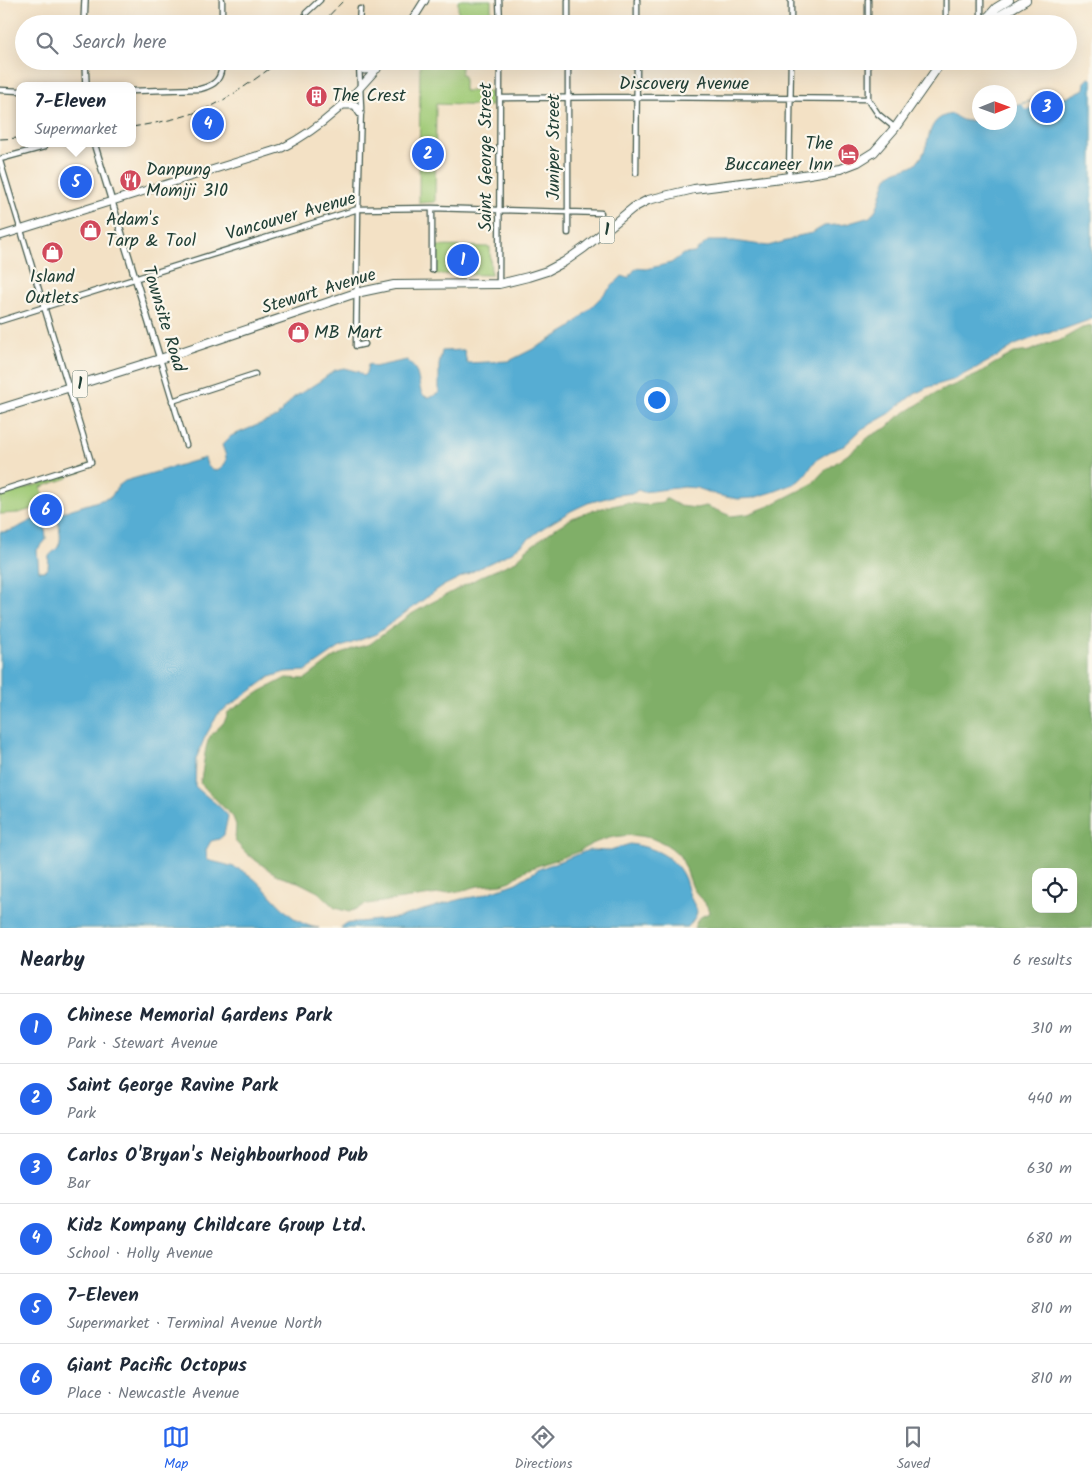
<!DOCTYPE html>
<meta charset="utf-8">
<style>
:root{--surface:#fff;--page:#f2f2f3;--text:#1f2937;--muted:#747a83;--line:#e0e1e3;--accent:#2563eb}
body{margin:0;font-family:Kalam,sans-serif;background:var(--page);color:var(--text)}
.controls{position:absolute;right:15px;bottom:15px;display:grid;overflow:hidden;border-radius:10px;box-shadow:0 5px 20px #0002}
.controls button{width:45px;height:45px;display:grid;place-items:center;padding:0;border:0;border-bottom:1px solid var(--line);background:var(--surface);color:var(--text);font:25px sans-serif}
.compass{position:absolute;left:972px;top:85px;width:45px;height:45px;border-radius:50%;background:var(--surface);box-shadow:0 5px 20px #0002;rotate:89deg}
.you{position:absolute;left:656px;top:399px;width:18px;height:18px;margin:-12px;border:4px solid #fff;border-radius:50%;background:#1a73e8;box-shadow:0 0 0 8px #1a73e833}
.badge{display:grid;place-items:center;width:32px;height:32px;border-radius:50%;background:var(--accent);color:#fff;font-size:16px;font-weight:700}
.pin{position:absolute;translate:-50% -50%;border:2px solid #fff;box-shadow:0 1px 5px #0006}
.popup{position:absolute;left:16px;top:82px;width:120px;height:65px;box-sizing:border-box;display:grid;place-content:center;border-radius:10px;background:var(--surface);filter:drop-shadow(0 1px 4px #0005);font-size:16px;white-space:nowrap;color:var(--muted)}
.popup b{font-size:19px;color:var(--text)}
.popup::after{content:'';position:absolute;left:50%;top:100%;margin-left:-10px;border:10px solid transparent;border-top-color:var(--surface)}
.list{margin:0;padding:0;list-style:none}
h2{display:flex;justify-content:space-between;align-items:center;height:65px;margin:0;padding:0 20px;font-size:21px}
h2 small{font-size:16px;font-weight:400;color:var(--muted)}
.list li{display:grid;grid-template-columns:32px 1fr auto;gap:15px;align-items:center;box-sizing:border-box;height:70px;padding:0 20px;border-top:1px solid var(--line)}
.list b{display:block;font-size:19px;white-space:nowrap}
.list p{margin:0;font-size:16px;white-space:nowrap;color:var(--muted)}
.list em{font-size:16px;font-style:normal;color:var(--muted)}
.icon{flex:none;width:28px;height:28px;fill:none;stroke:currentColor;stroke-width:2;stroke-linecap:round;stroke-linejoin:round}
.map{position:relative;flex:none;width:1092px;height:928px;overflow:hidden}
.search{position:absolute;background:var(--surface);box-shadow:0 5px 20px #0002;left:15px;right:15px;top:15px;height:55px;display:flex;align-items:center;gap:12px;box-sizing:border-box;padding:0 18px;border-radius:28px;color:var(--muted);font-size:19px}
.sheet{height:485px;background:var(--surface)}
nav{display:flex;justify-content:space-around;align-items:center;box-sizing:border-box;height:70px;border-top:1px solid var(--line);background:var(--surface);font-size:14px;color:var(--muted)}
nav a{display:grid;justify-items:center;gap:2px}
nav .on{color:var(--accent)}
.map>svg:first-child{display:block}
.green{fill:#a1cb78;stroke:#608456}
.forest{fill:#80af68;stroke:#50764e;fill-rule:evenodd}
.water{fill:#57add3;stroke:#3b7584}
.pier{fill:#f3e1c5}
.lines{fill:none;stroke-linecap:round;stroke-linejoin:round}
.street-casing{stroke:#3f564a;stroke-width:7}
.secondary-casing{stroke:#3f564a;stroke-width:8}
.primary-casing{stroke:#3f564a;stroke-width:9}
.highway-casing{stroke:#3f564a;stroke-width:10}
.street{stroke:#fff;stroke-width:4.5}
.secondary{stroke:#fff;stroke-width:5.5}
.primary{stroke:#fff;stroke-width:7}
.highway{stroke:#fff;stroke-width:8}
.rail{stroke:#1f3d34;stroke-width:1;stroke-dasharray:8 4;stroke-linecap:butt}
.labels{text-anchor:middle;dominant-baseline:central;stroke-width:4.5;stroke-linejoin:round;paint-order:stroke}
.shield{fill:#fbf7ec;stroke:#61756b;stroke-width:1}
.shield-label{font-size:16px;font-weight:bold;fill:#1f3d34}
.street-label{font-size:18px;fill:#1f3d34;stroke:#fbf7ec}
.poi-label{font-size:18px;fill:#1f3d34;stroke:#fbf7ec;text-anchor:start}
</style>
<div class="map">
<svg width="1092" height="928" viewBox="0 0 1092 928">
<rect width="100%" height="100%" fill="#fbf7ec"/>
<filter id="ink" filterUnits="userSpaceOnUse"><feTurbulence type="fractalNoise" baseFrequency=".02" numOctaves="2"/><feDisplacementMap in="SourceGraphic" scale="10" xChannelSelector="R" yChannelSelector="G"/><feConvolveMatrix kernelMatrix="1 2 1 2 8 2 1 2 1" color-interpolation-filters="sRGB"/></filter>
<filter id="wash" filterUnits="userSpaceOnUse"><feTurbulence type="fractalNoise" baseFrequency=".0096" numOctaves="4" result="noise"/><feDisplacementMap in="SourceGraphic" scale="20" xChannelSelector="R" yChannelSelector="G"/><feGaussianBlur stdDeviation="1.12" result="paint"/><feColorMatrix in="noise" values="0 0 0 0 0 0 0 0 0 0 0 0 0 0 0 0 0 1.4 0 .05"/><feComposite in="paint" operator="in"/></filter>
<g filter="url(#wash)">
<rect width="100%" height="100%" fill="#f3e1c5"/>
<path class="green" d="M458 0H491V24H441L447 21H458Z
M420 61H464L461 62V75L464 76V91H491V106L436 104 435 202 419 203Z
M435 246 490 247 491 275 434 274Z
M91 463 82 472 68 476V478L41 487 45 501 49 504 18 513 0 514V496L72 474Z"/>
<path class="forest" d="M1092 326V928H694C699 916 699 918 709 913 708 902 698 897 693 888 688 877 685 861 677 853 652 828 607 832 580 851L526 870 511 881 502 884 478 886 460 891 367 904 349 912 335 908 318 892 298 882 281 877 269 870 247 854 235 841 236 825 233 817 200 783C204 770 204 744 211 735 217 728 227 723 227 713L261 691 286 678 305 679 336 656 352 649 370 644 408 616 427 605 482 576 516 561 526 550 557 527 574 517 593 510 626 503 645 505 663 503 665 498 680 506 696 508 706 506 731 516 748 514 769 506 812 484 823 472 854 450 870 436 886 428 895 419 936 393 979 374 992 365 1014 353 1030 351 1046 344 1059 341 1082 328ZM1036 872H1073V909H1036Z"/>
<path class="water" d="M1089 78 1092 79V319L1061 330 1049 332 1015 345 997 357 953 380 926 388 910 397 889 414 862 429 844 446 831 451 816 460 803 478 794 484 773 492 753 498 738 499 720 496 697 488 684 487 643 492 638 490 634 493 617 495 588 503 571 511 543 528 512 552 441 587 376 634 339 648 306 671 285 672 270 677 218 714 205 737 196 759 195 786C206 797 219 804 228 816L224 835 219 839 211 841 206 850 207 860C218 863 231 865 241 870 268 883 285 925 319 928H0V532C15 533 27 520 41 517L45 522 46 540 37 550 39 571H44L48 568 49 556C51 553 56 550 58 547 64 536 56 524 59 513L111 497 117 487 125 481 194 461 205 458 207 465 211 469 219 470C230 461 226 457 222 445L231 436 277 417 293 398 320 381 335 370 344 368 359 372 363 376 366 373 368 365 370 364 374 367 407 360C409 363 413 366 415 369 422 381 416 407 439 393V365L442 351 464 350 467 363 509 361 539 346 570 328 622 276 628 278 636 268 646 269 671 263 683 254 694 253 708 241H734L768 246 790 240 798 236 812 233 824 226 846 224 870 217C881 206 880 192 887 178 893 167 910 172 920 159 932 143 924 118 952 114 962 121 969 124 979 117L980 122H1010V106L1052 96 1066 98 1084 89 1085 82Z
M630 844C651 847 672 854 683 875 686 880 687 887 689 893 696 913 703 908 688 927L341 928 344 924 359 922 396 918 461 899 479 896 516 883 539 869 589 850 607 851Z"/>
<path class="pier" d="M1049 95 1060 115 1046 123 1036 105 1026 110 1022 104 1035 101Z"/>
</g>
<g filter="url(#ink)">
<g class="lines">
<defs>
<path id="street" d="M499 0 500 24
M946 0V24
M981 0V20
M306 13 320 0
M222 24V0
M359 24 360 9
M568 24V0
M637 24V0
M791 24V0
M868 24V0
M868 61V99L878 114 895 128
M359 63 361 108 358 209 356 346 365 344
M0 90 20 91
M132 91 200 89C216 85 222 79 222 61
M500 98 637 97 868 99
M0 159 44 147
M0 161 91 462 0 491
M636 173 637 61
M789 177 791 61
M432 208V270
M568 233V61
M499 284 500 61
M0 321 358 209 432 208 601 213
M160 359 186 445
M172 401 255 374"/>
<path id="secondary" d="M84 24 85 0
M85 61 86 86
M94 143 160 359"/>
<path id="primary" d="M410 24 425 0
M359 63 364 70 377 69
M344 105H355L360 113
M0 236 282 148C323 127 354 97 383 61"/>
<path id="highway" d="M989 16H999L1026 0
M978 24 989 16 996 8 1009 0
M0 409 160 359 356 293 394 285 499 284 528 277 547 271 564 262 584 248 633 208 648 200 694 189 797 176 840 169 858 162 874 152 895 128 942 61"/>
</defs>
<use href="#street" class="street-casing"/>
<use href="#secondary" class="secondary-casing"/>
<use href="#primary" class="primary-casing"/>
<use href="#highway" class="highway-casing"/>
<use href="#street" class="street"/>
<use href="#secondary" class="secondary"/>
<use href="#primary" class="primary"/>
<use href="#highway" class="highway"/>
<path class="rail" d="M321 24 344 0
M132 127C158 123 188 117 212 106 236 94 258 77 280 61
M0 139 20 138"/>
</g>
</g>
<defs>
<symbol id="building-disc" viewBox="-11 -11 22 22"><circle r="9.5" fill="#d1495b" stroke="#fbf7ec"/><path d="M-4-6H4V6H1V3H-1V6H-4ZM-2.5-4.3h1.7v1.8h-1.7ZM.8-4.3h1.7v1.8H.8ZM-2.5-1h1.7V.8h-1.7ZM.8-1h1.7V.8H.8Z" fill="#fff"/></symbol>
<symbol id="hotel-disc" viewBox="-11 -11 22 22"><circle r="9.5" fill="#d1495b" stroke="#fbf7ec"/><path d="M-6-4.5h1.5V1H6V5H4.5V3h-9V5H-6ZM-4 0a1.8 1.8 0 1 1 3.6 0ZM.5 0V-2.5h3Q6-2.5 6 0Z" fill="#fff"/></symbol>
<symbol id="restaurant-disc" viewBox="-11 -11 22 22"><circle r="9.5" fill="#d1495b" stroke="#fbf7ec"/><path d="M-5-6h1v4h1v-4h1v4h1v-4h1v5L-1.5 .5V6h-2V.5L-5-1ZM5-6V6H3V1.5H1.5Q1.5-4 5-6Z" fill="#fff"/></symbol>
<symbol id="shop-disc" viewBox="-11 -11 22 22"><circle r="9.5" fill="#d1495b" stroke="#fbf7ec"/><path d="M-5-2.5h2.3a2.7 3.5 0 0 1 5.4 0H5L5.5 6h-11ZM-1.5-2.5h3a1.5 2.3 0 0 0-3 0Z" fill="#fff"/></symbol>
</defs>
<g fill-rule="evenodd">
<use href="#building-disc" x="304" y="84" width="25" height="25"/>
<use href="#hotel-disc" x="836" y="142" width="25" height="25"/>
<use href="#restaurant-disc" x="118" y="168" width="25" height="25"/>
<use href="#shop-disc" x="78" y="218" width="25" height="25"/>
<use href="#shop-disc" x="40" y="240" width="25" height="25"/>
<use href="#shop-disc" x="286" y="320" width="25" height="25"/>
</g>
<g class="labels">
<g class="shield">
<rect x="599.5" y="216.5" width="15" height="27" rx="4"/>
<rect x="72.5" y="370.5" width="15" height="27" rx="4"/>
</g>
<g class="shield-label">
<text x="607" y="230">1</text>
<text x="80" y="384">1</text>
</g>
<g class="street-label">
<text x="684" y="84">Discovery Avenue</text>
<text transform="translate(554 147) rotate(-90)">Juniper Street</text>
<text transform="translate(486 157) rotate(-90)">Saint George Street</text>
<text transform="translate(291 217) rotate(-16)">Vancouver Avenue</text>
<text transform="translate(319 292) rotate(-17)">Stewart Avenue</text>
<text transform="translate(163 319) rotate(73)">Townsite Road</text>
</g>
<g class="poi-label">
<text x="332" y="96">The Crest</text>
<text x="833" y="144" text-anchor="end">The<tspan x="833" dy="21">Buccaneer Inn</tspan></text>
<text x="146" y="170">Danpung<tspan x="146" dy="21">Momiji 310</tspan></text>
<text x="106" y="220">Adam's<tspan x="106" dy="21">Tarp &amp; Tool</tspan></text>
<text x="52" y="277" text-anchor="middle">Island<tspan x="52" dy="21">Outlets</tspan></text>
<text x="314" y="333">MB Mart</text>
</g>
</g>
</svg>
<div class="controls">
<button><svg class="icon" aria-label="locate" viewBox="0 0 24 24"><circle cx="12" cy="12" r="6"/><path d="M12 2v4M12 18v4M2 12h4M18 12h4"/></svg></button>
</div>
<svg class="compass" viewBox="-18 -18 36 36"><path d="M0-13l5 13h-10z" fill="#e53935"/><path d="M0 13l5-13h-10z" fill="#747a83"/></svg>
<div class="you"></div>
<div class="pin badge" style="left:463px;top:260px">1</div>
<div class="pin badge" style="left:428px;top:154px">2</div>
<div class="pin badge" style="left:1047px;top:107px">3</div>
<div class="pin badge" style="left:208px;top:124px">4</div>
<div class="pin badge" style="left:76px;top:182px">5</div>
<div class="popup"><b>7-Eleven</b>Supermarket</div>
<div class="pin badge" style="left:46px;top:510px">6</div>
<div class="search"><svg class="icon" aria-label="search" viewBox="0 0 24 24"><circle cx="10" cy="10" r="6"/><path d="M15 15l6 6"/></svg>Search here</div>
</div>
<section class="sheet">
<h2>Nearby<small>6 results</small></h2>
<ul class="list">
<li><span class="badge">1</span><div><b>Chinese Memorial Gardens Park</b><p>Park · Stewart Avenue</p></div><em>310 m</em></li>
<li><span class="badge">2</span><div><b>Saint George Ravine Park</b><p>Park</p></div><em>440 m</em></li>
<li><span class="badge">3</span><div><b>Carlos O'Bryan's Neighbourhood Pub</b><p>Bar</p></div><em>630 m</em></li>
<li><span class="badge">4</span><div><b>Kidz Kompany Childcare Group Ltd.</b><p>School · Holly Avenue</p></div><em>680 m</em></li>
<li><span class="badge">5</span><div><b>7-Eleven</b><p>Supermarket · Terminal Avenue North</p></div><em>810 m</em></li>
<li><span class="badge">6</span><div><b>Giant Pacific Octopus</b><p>Place · Newcastle Avenue</p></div><em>810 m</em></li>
</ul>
</section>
<nav>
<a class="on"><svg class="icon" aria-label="map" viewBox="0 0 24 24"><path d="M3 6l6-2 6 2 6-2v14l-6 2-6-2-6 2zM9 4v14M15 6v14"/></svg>Map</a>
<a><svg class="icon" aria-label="directions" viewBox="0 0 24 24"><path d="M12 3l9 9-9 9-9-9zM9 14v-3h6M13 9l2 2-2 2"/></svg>Directions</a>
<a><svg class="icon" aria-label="saved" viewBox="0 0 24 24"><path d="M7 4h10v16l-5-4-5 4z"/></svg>Saved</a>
</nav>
